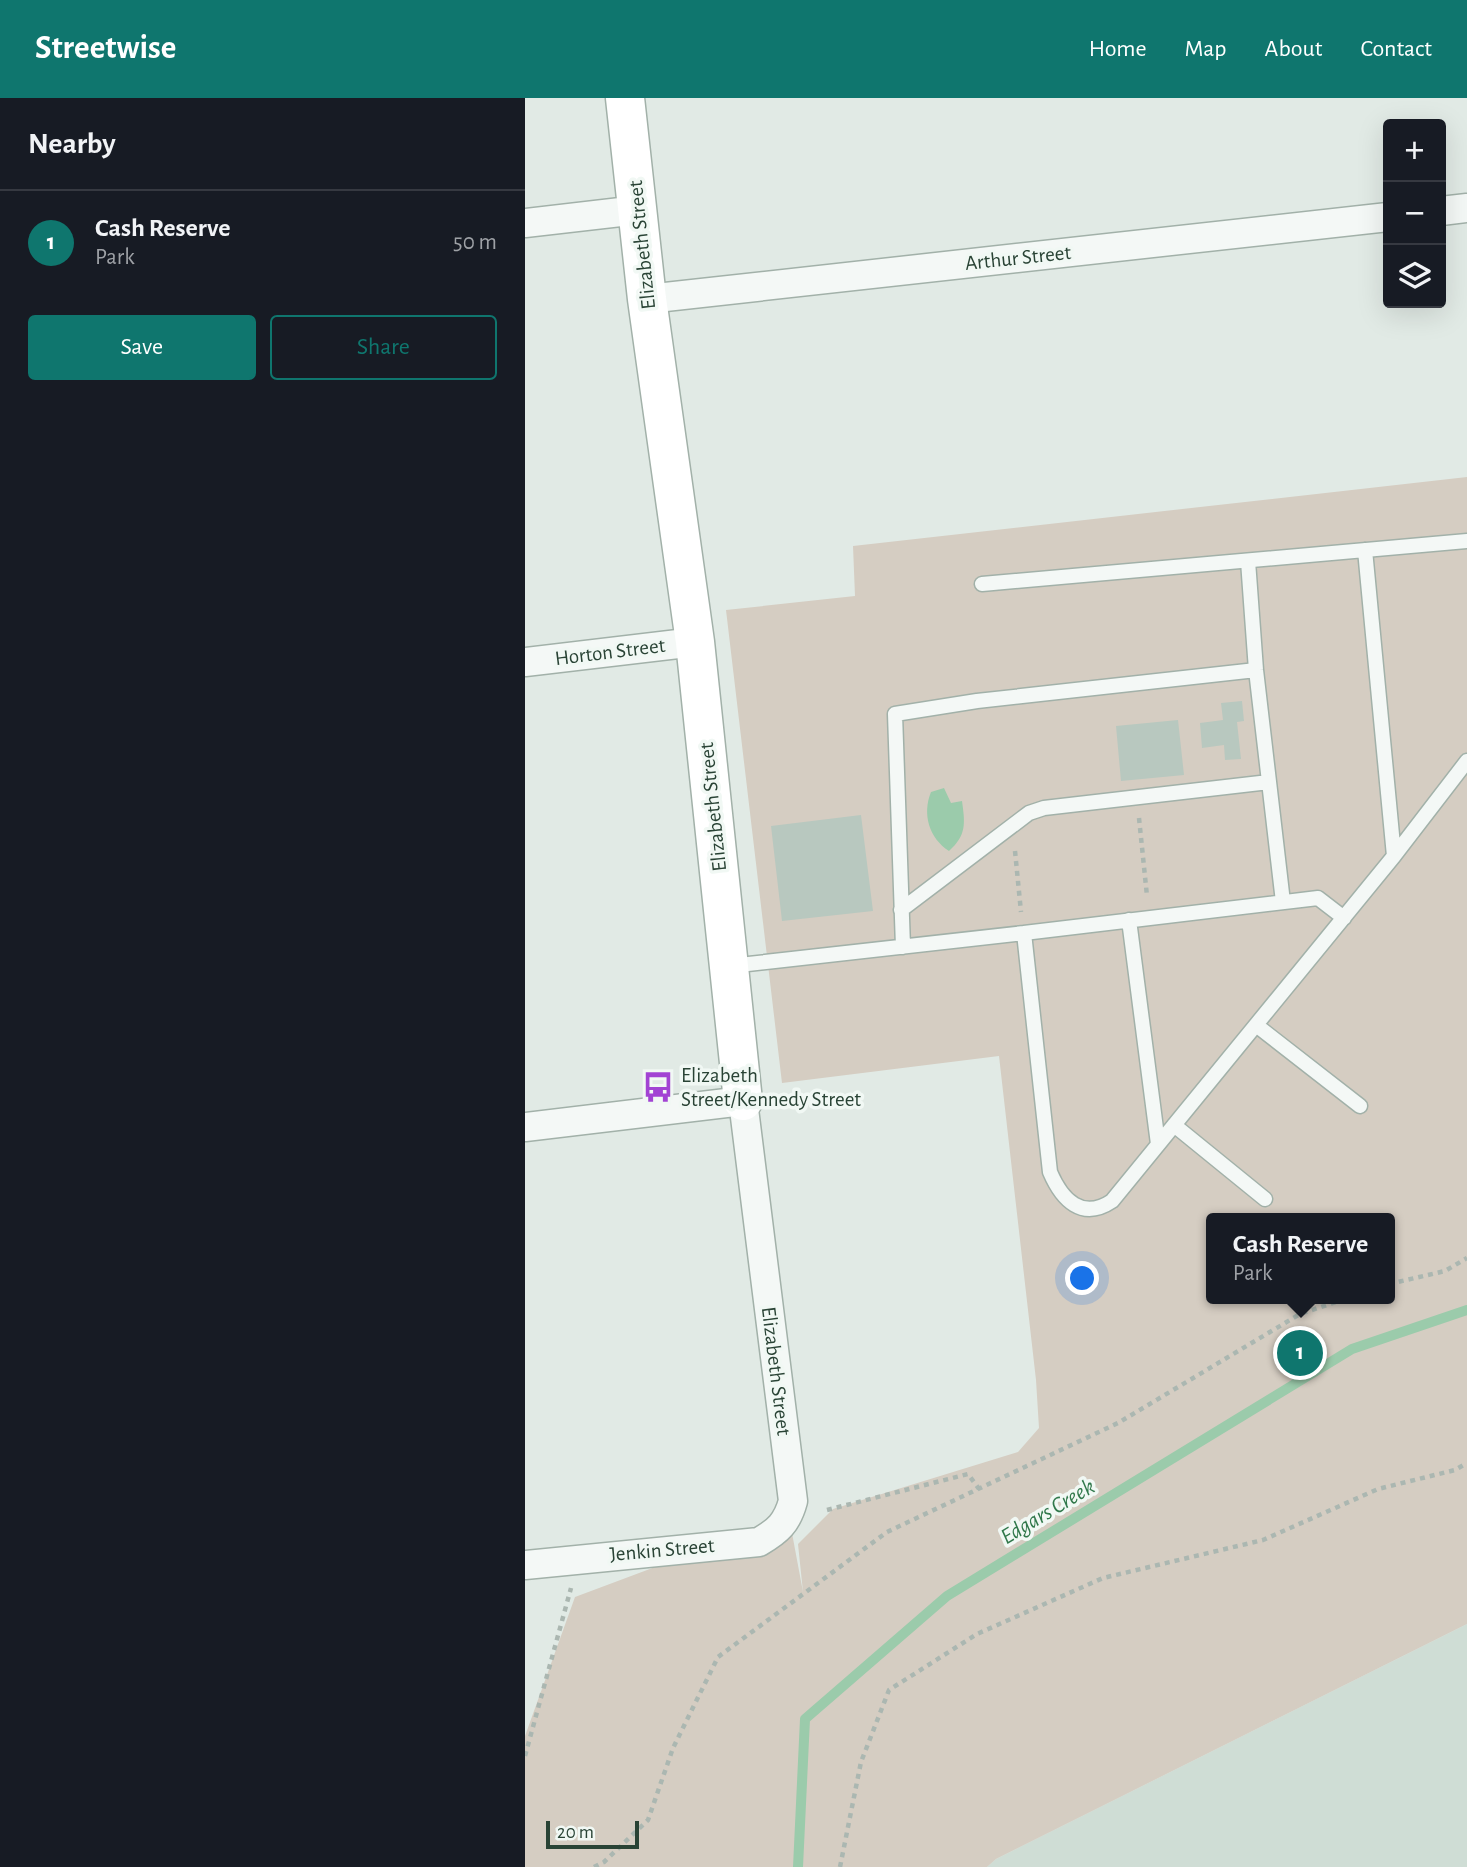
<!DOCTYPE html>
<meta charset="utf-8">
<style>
:root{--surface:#171b24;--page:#20242c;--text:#f1f3f6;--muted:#9ea1a6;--line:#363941;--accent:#0f766e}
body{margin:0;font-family:"Alegreya Sans",sans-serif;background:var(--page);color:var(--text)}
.controls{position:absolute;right:21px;top:21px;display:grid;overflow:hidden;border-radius:7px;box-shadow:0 7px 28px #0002}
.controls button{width:63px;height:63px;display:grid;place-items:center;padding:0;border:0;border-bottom:2px solid var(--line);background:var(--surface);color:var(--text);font:35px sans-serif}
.scale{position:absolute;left:21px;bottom:18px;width:93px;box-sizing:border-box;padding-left:7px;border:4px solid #294335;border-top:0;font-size:19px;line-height:24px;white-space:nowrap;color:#294335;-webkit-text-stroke:5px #f1f8f4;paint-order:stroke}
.you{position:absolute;left:558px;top:1181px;width:24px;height:24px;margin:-18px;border:5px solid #fff;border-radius:50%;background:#1a73e8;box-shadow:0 0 0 10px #1a73e833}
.badge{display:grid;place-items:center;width:46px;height:46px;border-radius:50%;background:var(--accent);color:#fff;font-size:23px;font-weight:700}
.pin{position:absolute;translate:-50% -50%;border:4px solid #fff;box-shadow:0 2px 7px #0006}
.popup{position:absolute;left:681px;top:1115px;width:189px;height:91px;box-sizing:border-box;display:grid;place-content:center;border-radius:7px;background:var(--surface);filter:drop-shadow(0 2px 5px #0005);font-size:23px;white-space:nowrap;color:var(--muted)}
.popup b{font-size:26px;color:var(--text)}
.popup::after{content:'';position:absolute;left:50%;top:100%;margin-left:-14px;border:14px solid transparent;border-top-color:var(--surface)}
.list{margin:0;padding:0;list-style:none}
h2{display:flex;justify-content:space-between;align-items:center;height:91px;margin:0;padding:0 28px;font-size:30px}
h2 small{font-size:23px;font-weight:400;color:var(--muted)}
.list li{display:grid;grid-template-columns:46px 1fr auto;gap:21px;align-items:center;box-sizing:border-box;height:105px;padding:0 28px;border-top:2px solid var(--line)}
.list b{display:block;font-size:26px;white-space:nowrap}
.list p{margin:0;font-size:23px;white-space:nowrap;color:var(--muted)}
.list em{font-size:23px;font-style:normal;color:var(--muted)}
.actions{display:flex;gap:14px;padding:21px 28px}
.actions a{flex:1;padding:16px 0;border:2px solid var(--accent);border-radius:7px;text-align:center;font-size:24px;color:var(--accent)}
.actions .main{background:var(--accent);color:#fff}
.icon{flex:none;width:38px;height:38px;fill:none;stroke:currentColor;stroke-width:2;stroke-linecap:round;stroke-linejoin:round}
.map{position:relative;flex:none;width:942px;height:1769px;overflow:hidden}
header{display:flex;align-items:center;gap:42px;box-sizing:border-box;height:98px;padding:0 35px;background:var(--accent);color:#fff}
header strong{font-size:33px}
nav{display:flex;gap:38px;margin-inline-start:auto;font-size:24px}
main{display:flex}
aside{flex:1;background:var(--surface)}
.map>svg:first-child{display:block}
.built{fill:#cfddd5}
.green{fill:#d5cdc2;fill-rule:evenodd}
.water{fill:#9bcbab}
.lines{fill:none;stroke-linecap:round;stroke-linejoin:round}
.stream{stroke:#9bcbab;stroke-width:10}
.building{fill:#b8c8bf}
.lane-casing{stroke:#a2b1a9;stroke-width:17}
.street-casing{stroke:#a2b1a9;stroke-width:31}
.secondary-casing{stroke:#a2b1a9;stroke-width:41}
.path{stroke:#abb7b1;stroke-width:4.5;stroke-dasharray:5 5;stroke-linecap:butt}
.lane{stroke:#f4f8f6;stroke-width:14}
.street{stroke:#f4f8f6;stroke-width:28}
.secondary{stroke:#fff;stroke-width:38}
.labels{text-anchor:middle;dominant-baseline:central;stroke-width:7;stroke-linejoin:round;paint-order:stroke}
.street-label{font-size:21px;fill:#294335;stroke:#f1f8f4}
.poi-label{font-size:21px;fill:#294335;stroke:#f1f8f4;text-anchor:start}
.water-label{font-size:23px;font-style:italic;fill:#31784b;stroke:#f1f8f4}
</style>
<header>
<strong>Streetwise</strong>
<nav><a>Home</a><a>Map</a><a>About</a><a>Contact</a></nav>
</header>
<main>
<aside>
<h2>Nearby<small></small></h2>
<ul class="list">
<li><span class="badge">1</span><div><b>Cash Reserve</b><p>Park</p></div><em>50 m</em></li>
</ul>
<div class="actions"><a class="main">Save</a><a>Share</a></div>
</aside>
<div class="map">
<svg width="942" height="1769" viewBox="0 0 942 1769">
<rect width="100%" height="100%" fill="#e1eae5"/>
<path class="built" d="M942 1526V1769H462L471 1761Z"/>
<path class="green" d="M942 379V1526L471 1761 462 1769H0V1638L50 1499 264 1419 278 1494 273 1446 308 1411 493 1354 514 1330 511 1282 474 958 257 985 201 512 330 498 328 448ZM686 1120H864V1201H686Z"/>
<path class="water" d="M419 690 426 705 437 703C440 725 442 737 424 753 404 740 397 716 406 694Z"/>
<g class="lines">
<path class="stream" d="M273 1769 280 1621 422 1498 827 1251 942 1212"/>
</g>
<path class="building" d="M717 603 719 623 712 624 716 661 700 662 699 647 677 650 675 625 698 622 696 605Z
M653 622 659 677 596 683 591 628Z
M336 717 348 813 257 823 246 728Z"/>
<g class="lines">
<defs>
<path id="lane" d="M840 452 869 758
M723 463 731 572 758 804
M457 486 942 443
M376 812 504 715 519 710 744 684
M819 820 793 800 499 835 525 1074C537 1102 557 1123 587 1103L869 758 942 663
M604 822 633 1046
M378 849 370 616 452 603 731 572
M205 868 499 835
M731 927 835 1008
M649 1027 740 1101"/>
<path id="street" d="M916 113 942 110
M0 125 113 112
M122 201 863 119
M0 564 170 544
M0 1029 218 1003 268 1403C262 1425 253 1433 234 1444L0 1467"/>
<path id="secondary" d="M100 0 122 201 170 544 218 1003"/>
</defs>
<use href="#lane" class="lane-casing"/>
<use href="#street" class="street-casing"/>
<use href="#secondary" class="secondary-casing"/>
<path class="path" d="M614 720 622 798
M490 753 496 814
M864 1186 920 1173 942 1160
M302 1412 443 1376 454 1391
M0 1658 46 1490
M69 1769 79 1764 123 1722 148 1650 193 1559 362 1434 593 1325 775 1216 820 1201
M315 1769 336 1664 364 1592 452 1536 578 1480 738 1442 853 1391 930 1372 942 1365"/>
<use href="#lane" class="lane"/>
<use href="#street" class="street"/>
<use href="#secondary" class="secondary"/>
</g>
<defs>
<symbol id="bus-bare" viewBox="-9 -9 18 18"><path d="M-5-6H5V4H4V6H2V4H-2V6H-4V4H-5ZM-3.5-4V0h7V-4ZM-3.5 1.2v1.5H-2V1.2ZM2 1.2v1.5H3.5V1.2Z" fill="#a243d3" stroke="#f1f8f4" stroke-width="2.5" paint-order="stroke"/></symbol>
</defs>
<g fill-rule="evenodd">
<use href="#bus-bare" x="111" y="967" width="44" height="44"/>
</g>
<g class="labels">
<g class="street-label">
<text transform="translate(117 147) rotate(-96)">Elizabeth Street</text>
<text transform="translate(493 160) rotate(-6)">Arthur Street</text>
<text transform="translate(85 554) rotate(-7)">Horton Street</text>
<text transform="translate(188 709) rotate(-96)">Elizabeth Street</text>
<text transform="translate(251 1273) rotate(83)">Elizabeth Street</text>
<text transform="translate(137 1452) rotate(-5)">Jenkin Street</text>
</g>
<g class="poi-label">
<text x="156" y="977">Elizabeth<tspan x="156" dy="24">Street/Kennedy Street</tspan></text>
</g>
<g class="water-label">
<text transform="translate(523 1414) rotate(-31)">Edgars Creek</text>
</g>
</g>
</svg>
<div class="controls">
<button>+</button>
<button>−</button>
<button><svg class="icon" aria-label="layers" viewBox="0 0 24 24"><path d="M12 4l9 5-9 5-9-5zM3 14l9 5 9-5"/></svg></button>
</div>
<div class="scale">20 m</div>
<div class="you"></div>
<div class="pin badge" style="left:775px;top:1255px">1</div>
<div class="popup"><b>Cash Reserve</b>Park</div>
</div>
</main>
